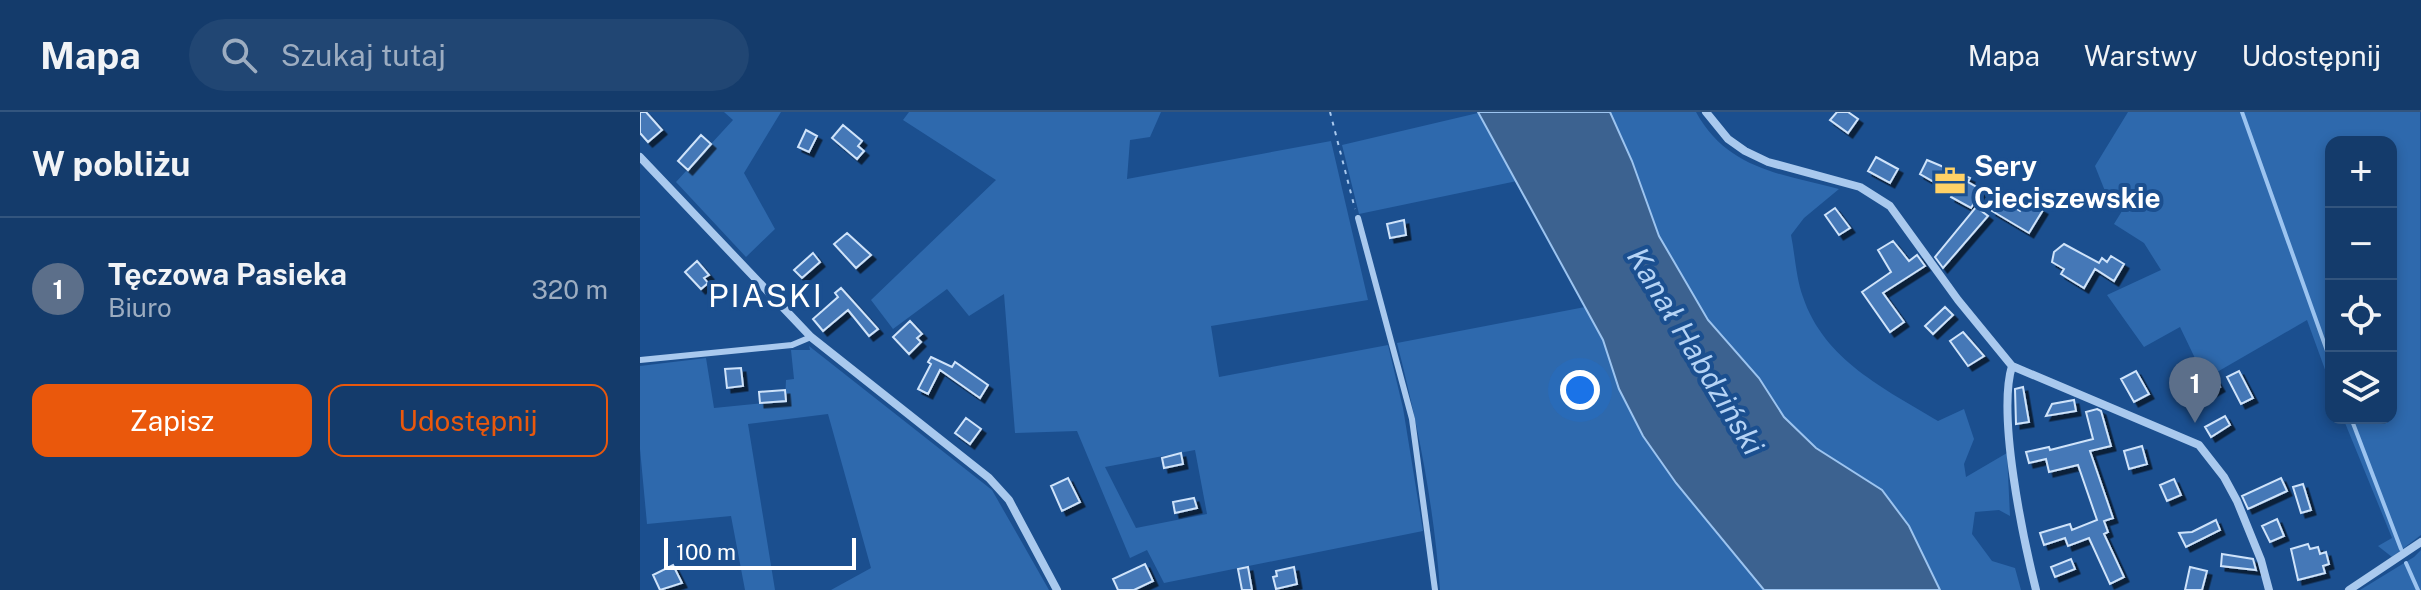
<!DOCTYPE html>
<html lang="pl">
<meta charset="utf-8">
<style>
:root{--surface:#143b6b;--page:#214673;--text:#f1f3f6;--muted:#9dadc1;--line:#33557e;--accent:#ea580c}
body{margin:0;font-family:"Public Sans",sans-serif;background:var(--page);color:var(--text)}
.controls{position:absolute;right:24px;top:24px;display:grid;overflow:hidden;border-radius:16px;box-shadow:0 4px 12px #0003}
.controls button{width:72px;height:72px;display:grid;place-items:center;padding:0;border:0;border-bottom:2px solid var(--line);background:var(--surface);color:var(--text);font:40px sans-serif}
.scale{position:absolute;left:24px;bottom:20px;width:192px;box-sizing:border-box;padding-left:8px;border:4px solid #fff;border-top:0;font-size:22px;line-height:28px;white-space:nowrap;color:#fff;-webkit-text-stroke:6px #1b4f8f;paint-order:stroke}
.you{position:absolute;left:940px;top:278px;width:28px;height:28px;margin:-20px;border:6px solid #fff;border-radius:50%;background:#1a73e8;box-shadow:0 0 0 12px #1a73e833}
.badge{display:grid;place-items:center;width:52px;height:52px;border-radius:50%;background:var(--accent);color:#fff;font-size:26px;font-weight:700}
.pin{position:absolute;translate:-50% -66px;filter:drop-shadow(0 2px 4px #0008)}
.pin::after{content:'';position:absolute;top:42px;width:28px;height:24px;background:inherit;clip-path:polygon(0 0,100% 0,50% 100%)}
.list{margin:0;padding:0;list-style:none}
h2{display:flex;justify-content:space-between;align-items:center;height:104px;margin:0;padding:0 32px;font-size:34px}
h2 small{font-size:26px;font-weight:400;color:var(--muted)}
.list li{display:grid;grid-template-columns:52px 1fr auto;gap:24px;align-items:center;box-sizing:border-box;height:144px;padding:0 32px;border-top:2px solid var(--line)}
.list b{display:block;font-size:30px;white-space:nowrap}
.list p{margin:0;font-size:26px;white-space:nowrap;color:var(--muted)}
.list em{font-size:26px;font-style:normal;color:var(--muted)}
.actions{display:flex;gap:16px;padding:24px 32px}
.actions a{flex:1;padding:18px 0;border:2px solid var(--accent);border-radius:16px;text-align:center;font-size:28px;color:var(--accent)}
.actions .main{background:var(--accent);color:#fff}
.icon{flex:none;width:44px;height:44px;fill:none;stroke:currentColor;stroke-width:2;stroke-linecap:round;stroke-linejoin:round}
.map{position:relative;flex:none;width:1781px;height:478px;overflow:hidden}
header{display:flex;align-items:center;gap:48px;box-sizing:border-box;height:112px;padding:0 40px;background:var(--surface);border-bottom:2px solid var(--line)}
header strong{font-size:38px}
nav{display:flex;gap:44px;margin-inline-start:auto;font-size:28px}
.search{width:560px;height:72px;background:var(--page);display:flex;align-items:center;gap:20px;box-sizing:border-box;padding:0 28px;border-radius:44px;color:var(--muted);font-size:30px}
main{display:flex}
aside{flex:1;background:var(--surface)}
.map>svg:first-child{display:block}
.green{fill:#2e69ad;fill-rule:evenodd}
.water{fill:#3c6290;stroke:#9cc4f0;stroke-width:2}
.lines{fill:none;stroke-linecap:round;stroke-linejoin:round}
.stream{stroke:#9cc4f0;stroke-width:4}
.building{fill:#4478b7;stroke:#cfe3fa;stroke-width:2;filter:url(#shadow)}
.path{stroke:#a9c9ee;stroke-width:2;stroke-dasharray:4 6;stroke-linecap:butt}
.lane{stroke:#a9c9ee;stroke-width:6}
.street{stroke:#a9c9ee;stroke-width:8}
.labels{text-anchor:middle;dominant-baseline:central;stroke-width:8;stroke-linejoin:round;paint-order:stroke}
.poi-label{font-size:28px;font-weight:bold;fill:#fff;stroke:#1b4f8f;text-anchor:start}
.water-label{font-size:30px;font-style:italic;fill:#b5d3f5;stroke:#1b4f8f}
.quarter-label{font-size:32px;letter-spacing:2px;fill:#fff;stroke:#1b4f8f}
</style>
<header>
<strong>Mapa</strong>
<div class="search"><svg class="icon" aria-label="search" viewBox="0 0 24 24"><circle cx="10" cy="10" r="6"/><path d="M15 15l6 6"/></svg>Szukaj tutaj</div>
<nav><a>Mapa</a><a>Warstwy</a><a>Udostępnij</a></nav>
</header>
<main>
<aside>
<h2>W pobliżu<small></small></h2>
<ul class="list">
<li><span class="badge" style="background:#5c6f8a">1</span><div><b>Tęczowa Pasieka</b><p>Biuro</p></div><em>320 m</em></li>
</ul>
<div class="actions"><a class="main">Zapisz</a><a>Udostępnij</a></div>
</aside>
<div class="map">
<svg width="1781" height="478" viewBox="0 0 1781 478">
<defs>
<filter id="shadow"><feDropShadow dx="4.5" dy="4.5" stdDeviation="0" flood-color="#0009"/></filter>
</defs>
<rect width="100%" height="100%" fill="#1b4f8f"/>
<path class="green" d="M84 0H141L104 61 135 117 106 145 36 70 93 8Z
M269 0H521L510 25 490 28 487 67 691 29 728 188 571 214 579 265 748 233 763 296 783 419 524 471 507 438 490 446 437 319 375 321 364 182 329 204 307 177 253 217 231 188 356 68 263 8ZM555 338 567 402 496 416 465 355Z
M970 0H1056C1087 57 1141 62 1199 77L1164 106 1151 123C1155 143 1156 166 1163 185 1184 248 1245 277 1298 309L1324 297 1334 327 1324 352 1326 365 1367 341 1370 404 1359 398 1335 400 1332 422 1352 449 1375 456 1381 478H1300L1242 378 1176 336 1144 305 1119 266 1068 208 1019 124 992 49Z
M1488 0H1780L1781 423 1752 445 1738 434 1752 426 1703 306H1751V30H1691V274L1667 208 1565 267 1540 215 1504 235 1467 183 1521 158 1504 131 1474 112 1482 99 1462 85 1465 79 1455 54Z
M838 1 877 69 719 102 702 33Z
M945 195 963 228 979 277 1003 324 1036 371 1124 478H800C794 394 778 313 757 231Z
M169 234 352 378 409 478H191L231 456 188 302 108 312 135 478H105L91 404 7 412 0 337V254L66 246 74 296 145 289 146 268 154 267 151 238H170Z
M1781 438V478H1720L1774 445Z"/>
<path class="water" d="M838 0H970L992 49 1019 124 1068 208 1119 266 1144 305 1176 336 1242 378 1269 414 1300 478H1124L1036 371 1003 324 979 277 963 228Z"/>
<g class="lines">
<path class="stream" d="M1602 0 1691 250
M1711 306 1761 437
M1766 451 1778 478"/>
</g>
<path class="building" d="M0 0H6L22 18 8 30 0 21Z
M1197 0H1208L1218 7 1208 21 1190 8Z
M203 13 222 29 218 34 224 39 217 47 192 26Z
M166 18 177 24 169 40 158 35Z
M61 23 71 32 48 58 38 49Z
M1236 45 1258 57 1250 71 1228 59Z
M1287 48 1330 66 1328 70 1342 78 1331 96 1311 85 1313 81 1280 62Z
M1359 86 1380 99 1387 88 1403 98 1389 121 1352 99Z
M1336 95 1348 104 1303 156 1295 145Z
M1195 96 1210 116 1199 123 1185 103Z
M764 108 766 123 750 126 747 112Z
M207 121 231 143 216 156 194 132Z
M1253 129 1269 149 1277 143 1285 154 1243 181 1264 210 1250 220 1222 180 1251 160 1238 138Z
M1424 132 1459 151 1462 146 1467 150 1471 144 1484 152 1474 169 1455 157 1444 176 1421 162 1424 157 1412 150 1414 140Z
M173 141 180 150 162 166 154 158Z
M57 149 69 163 64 166 68 171 61 177 45 160Z
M201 176 238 217 229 224 208 198 183 219 173 207 198 185 195 181Z
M1305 195 1313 203 1293 222 1285 214Z
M270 209 282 222 277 226 281 230 269 242 253 225Z
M1323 220 1344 244 1328 254 1310 229Z
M291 245 312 255 315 250 348 273 340 286 300 258 288 282 278 277 291 252 288 250Z
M101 256 103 274 87 276 85 257Z
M1496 259 1509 282 1494 290 1481 267Z
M1599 259 1613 286 1601 292 1587 265Z
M1574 265 1580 275 1551 292 1545 282Z
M1383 275 1389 310 1376 312 1375 277Z
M145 278 146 289 120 291 119 280Z
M1434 288 1436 299 1406 304 1412 292Z
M1457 297 1461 299 1471 334 1450 339 1473 406 1464 409 1468 420 1464 422 1484 465 1470 472 1449 426 1428 434 1425 426 1404 433 1400 421 1430 412 1432 418 1457 408 1438 353 1409 360 1406 347 1389 351 1386 340 1409 335 1410 338 1453 327 1446 300Z
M1585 304 1590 313 1571 325 1565 315Z
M326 306 341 317 330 332 315 321Z
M1502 334 1507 352 1489 357 1484 339Z
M541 341 543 352 524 356 522 346Z
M428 366 440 390 422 399 411 374Z
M1641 366 1647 379 1608 397 1602 384Z
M1534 367 1541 383 1527 389 1520 373Z
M1663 372 1671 398 1661 401 1653 375Z
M554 386 557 396 535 401 533 390Z
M1637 407 1644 424 1630 430 1622 414Z
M1576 408 1580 418 1546 435 1539 421 1552 420Z
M1668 432 1670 437 1678 435 1680 442 1686 440 1689 452 1683 454 1685 461 1658 468 1651 437Z
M1582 442 1613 447 1616 458 1581 454Z
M1431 447 1435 457 1415 465 1411 455Z
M505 452 513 469 494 478H478L473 467Z
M33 453 42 471 20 478 13 463Z
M608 455 612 478H602L598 457Z
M654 455 657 472 636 477 633 465 637 464 636 459Z
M1550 455 1567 459 1562 478H1545Z"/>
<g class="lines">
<path class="path" d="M690 0 715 97"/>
<path class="lane" d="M718 106 772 307 795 478
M0 248 152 233 171 225"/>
<path class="street" d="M1066 0 1088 27 1105 39 1128 50 1220 75 1250 94 1318 188 1372 254 1559 333 1584 365 1597 389 1621 448 1629 478
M0 45 171 225 349 366 369 388 417 478
M1372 254C1357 303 1383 426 1396 478
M1709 478 1781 430"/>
</g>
<defs>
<symbol id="office-bare" viewBox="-9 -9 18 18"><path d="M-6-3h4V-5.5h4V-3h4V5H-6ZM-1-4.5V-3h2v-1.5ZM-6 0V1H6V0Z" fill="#ffd166" stroke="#1b4f8f" stroke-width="2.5" paint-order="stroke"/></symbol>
</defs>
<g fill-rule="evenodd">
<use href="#office-bare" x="1288" y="47" width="44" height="44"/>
</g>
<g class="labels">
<g class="poi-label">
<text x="1334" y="53">Sery<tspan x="1334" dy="32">Cieciszewskie</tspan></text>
</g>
<g class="water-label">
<text transform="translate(1056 239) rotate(59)">Kanał Habdziński</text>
</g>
<g class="quarter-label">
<text x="126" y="183">PIASKI</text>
</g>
</g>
</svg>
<div class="controls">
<button>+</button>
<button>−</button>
<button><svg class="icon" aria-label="locate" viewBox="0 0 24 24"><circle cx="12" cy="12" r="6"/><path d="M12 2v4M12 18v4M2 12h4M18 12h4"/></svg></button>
<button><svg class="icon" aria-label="layers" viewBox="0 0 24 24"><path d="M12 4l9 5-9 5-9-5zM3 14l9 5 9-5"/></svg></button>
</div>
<div class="scale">100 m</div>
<div class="you"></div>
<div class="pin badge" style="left:1555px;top:311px;background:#5c6f8a">1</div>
</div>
</main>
